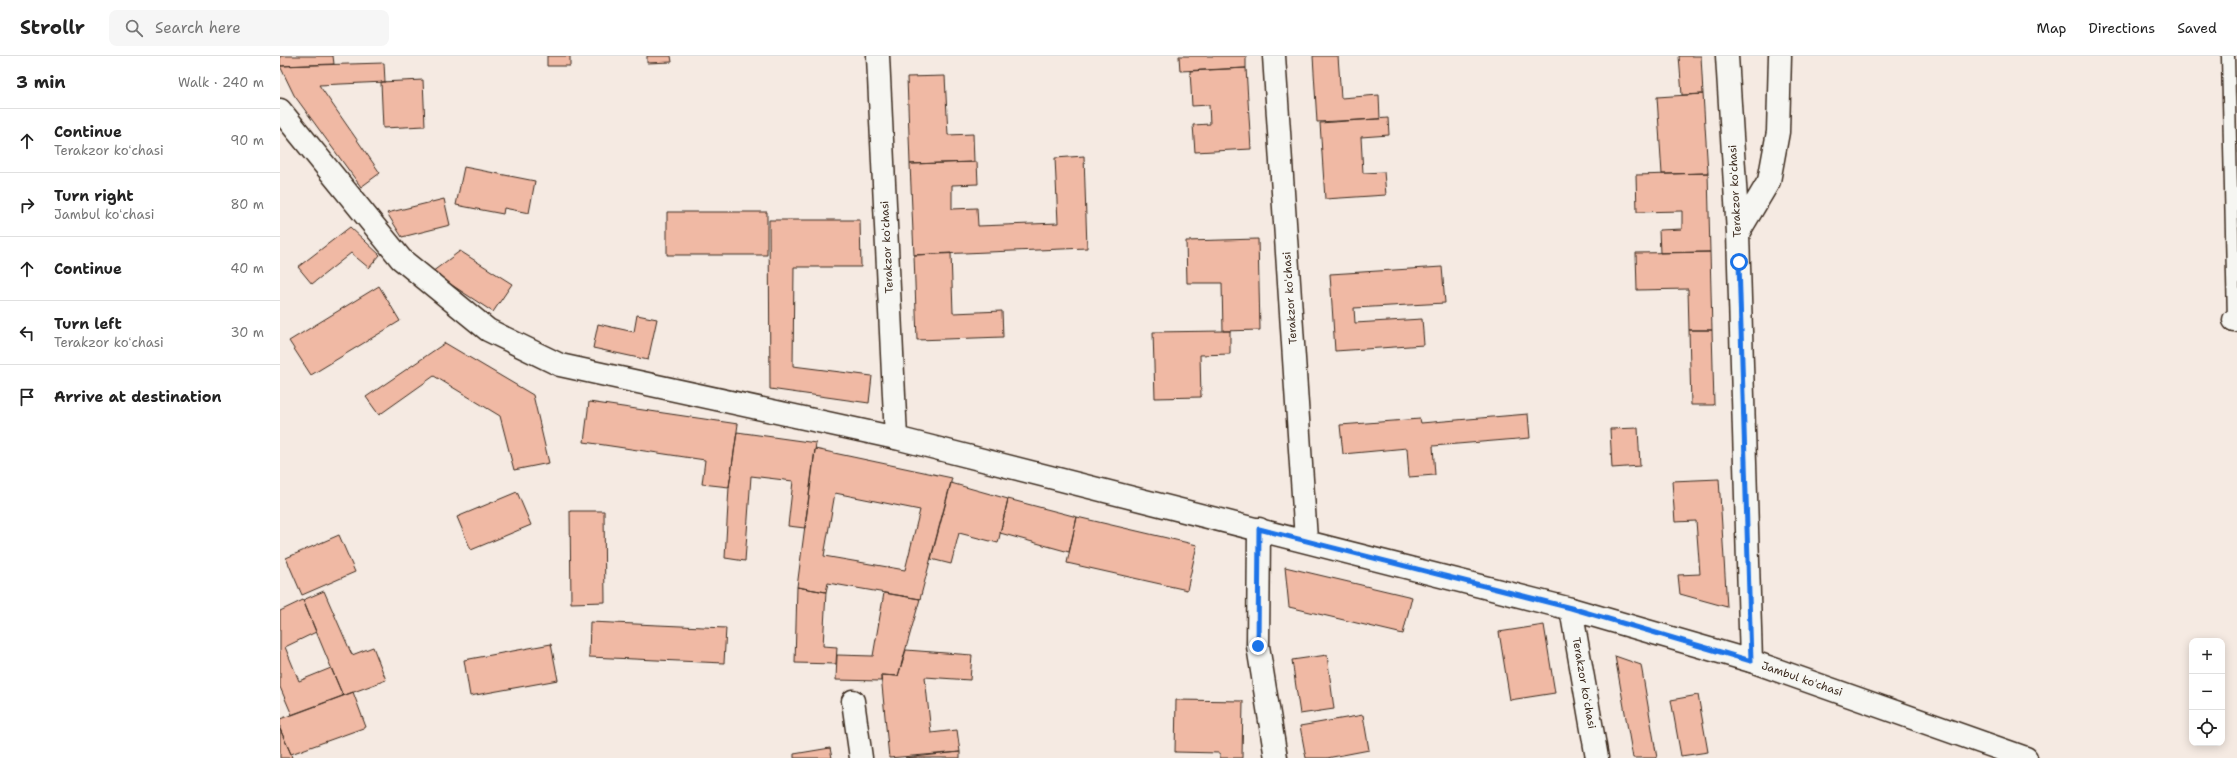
<!DOCTYPE html>
<meta charset="utf-8">
<style>
:root{--surface:#fff;--page:#f6f6f6;--text:#222;--muted:#767676;--line:#e0e0e0}
body{margin:0;font-family:"Shantell Sans",sans-serif;background:var(--page);color:var(--text)}
.controls{position:absolute;right:12px;bottom:12px;display:grid;overflow:hidden;border-radius:8px;box-shadow:0 2px 10px #0003}
.controls button{width:36px;height:36px;display:grid;place-items:center;padding:0;border:0;border-bottom:1px solid var(--line);background:var(--surface);color:var(--text);font:20px sans-serif}
.stop{position:absolute;width:12px;height:12px;margin:-9px;border:3px solid #1a73e8;border-radius:50%;background:#fff}
.stop.end{background:#1a73e8;border-color:#fff;box-shadow:0 1px 4px #0008}
.list{margin:0;padding:0;list-style:none}
h2{display:flex;justify-content:space-between;align-items:center;height:52px;margin:0;padding:0 16px;font-size:17px}
h2 small{font-size:13px;font-weight:400;color:var(--muted)}
.list li{display:grid;grid-template-columns:26px 1fr auto;gap:12px;align-items:center;box-sizing:border-box;height:64px;padding:0 16px;border-top:1px solid var(--line)}
.list b{display:block;font-size:15px;white-space:nowrap}
.list p{margin:0;font-size:13px;white-space:nowrap;color:var(--muted)}
.list em{font-size:13px;font-style:normal;color:var(--muted)}
.icon{flex:none;width:22px;height:22px;fill:none;stroke:currentColor;stroke-width:2;stroke-linecap:round;stroke-linejoin:round}
.map{position:relative;flex:none;width:1957px;height:702px;overflow:hidden}
header{display:flex;align-items:center;gap:24px;box-sizing:border-box;height:56px;padding:0 20px;background:var(--surface);border-bottom:1px solid var(--line)}
header strong{font-size:19px}
nav{display:flex;gap:22px;margin-inline-start:auto;font-size:14px}
.search{width:280px;height:36px;background:var(--page);display:flex;align-items:center;gap:10px;box-sizing:border-box;padding:0 14px;border-radius:8px;color:var(--muted);font-size:15px}
main{display:flex}
aside{flex:1;background:var(--surface)}
.map>svg:first-child{display:block}
.building{fill:#f0b9a4;stroke:#3b2a1e;fill-rule:evenodd}
.lines{fill:none;stroke-linecap:round;stroke-linejoin:round}
.lane-casing{stroke:#3b2a1e;stroke-width:15}
.street-casing{stroke:#3b2a1e;stroke-width:25}
.secondary-casing{stroke:#3b2a1e;stroke-width:25}
.lane{stroke:#f6f6f2;stroke-width:12}
.street{stroke:#f6f6f2;stroke-width:22}
.secondary{stroke:#f6f6f2;stroke-width:22}
.route{stroke:#1a73e8;stroke-width:5}
.labels{text-anchor:middle;dominant-baseline:central;stroke-width:3.5;stroke-linejoin:round;paint-order:stroke}
.street-label{font-size:11px;fill:#3b2a1e;stroke:#f6f6f2}
</style>
<header>
<strong>Strollr</strong>
<div class="search"><svg class="icon" aria-label="search" viewBox="0 0 24 24"><circle cx="10" cy="10" r="6"/><path d="M15 15l6 6"/></svg>Search here</div>
<nav><a>Map</a><a>Directions</a><a>Saved</a></nav>
</header>
<main>
<aside>
<h2>3 min<small>Walk · 240 m</small></h2>
<ul class="list">
<li><svg class="icon" aria-label="ahead" viewBox="0 0 24 24"><path d="M12 20V5M6 11l6-6 6 6"/></svg><div><b>Continue</b><p>Terakzor koʻchasi</p></div><em>90 m</em></li>
<li><svg class="icon" aria-label="right" viewBox="0 0 24 24"><path d="M7 20v-9h11M14 6l5 5-5 5"/></svg><div><b>Turn right</b><p>Jambul koʻchasi</p></div><em>80 m</em></li>
<li><svg class="icon" aria-label="ahead" viewBox="0 0 24 24"><path d="M12 20V5M6 11l6-6 6 6"/></svg><div><b>Continue</b></div><em>40 m</em></li>
<li><svg class="icon" aria-label="left" viewBox="0 0 24 24"><path d="M17 20v-9H6M10 6l-5 5 5 5"/></svg><div><b>Turn left</b><p>Terakzor koʻchasi</p></div><em>30 m</em></li>
<li><svg class="icon" aria-label="arrive" viewBox="0 0 24 24"><path d="M6 21V4h12l-3 4 3 4H6"/></svg><div><b>Arrive at destination</b></div></li>
</ul>
</aside>
<div class="map">
<svg width="1957" height="702" viewBox="0 0 1957 702">
<rect width="100%" height="100%" fill="#f5eae2"/>
<filter id="ink" filterUnits="userSpaceOnUse"><feTurbulence type="fractalNoise" baseFrequency=".025" numOctaves="2"/><feDisplacementMap in="SourceGraphic" scale="8" xChannelSelector="R" yChannelSelector="G"/><feConvolveMatrix kernelMatrix="1 2 1 2 8 2 1 2 1" color-interpolation-filters="sRGB"/></filter>
<g filter="url(#ink)">
<path class="building" d="M0 0H53L54 8 0 10Z
M267 0H290V10H267Z
M367 0H391L392 6 367 7Z
M899 0H966V12L900 15Z
M1033 0H1058L1061 42 1099 39 1100 63 1037 66Z
M1399 0H1421L1423 38 1402 39Z
M104 7 105 26 39 29 100 117 81 131 14 39 0 10Z
M966 12 971 93 915 96 913 69 930 68 929 49 912 50 910 15Z
M665 20 668 79 693 78 694 106 630 108 627 21Z
M143 24 145 70 103 72 101 26Z
M1423 38 1428 117 1382 118 1377 41Z
M1108 62 1109 79 1081 81 1083 117 1104 116 1106 139 1045 143 1040 67Z
M804 100 807 192 634 199 630 108 697 106 698 128 672 129V153L697 152 698 170 778 167 775 102Z
M184 111 255 125 249 157 224 152 223 158 176 149Z
M1428 117 1430 196 1380 197 1379 174 1402 173V155L1357 156 1356 119Z
M164 143 170 169 122 181 107 157Z
M387 156H487V199H387Z
M489 164H580L581 211H514L513 310 592 320 589 347 490 333Z
M70 171 100 199 89 212 71 197 32 228 18 211Z
M978 183 980 274 943 275 942 227H907L906 185Z
M180 195 232 228 213 256 152 216Z
M1430 196 1432 274H1409L1408 233 1357 234 1356 197Z
M671 197 673 257 722 255 723 281 637 284 634 199Z
M1162 211 1165 247 1074 252 1075 267 1142 263 1144 289 1055 295 1050 218Z
M99 230 120 265 31 319 9 285Z
M357 259 377 263 368 304 313 292 318 268 354 276Z
M1409 274H1432L1434 349H1411Z
M943 275H950V298L920 299 921 341 875 342 873 276Z
M165 287 253 339 269 407 234 414 220 360 154 320 99 359 86 341Z
M309 346 458 368 449 431 422 428 425 404 304 386Z
M1248 358 1250 382 1153 390 1155 419 1129 421 1127 392 1063 398 1060 369 1140 363 1141 367Z
M1358 372 1360 410 1332 412 1330 373Z
M457 376 536 387 525 472 508 470 513 425 471 420 465 505 445 502 449 431Z
M535 393 672 422 640 543 548 527 546 536 517 531ZM555 437 640 454 625 514 544 500Z
M1439 423 1447 551 1400 538 1398 519 1420 518 1416 465 1395 466 1392 425Z
M671 427 728 443 718 487 679 477 671 508 651 503Z
M237 436 251 469 191 494 177 461Z
M728 443 797 461 789 496 720 477Z
M290 455H324L325 546 291 547Z
M797 461 917 489 907 534 787 507Z
M59 479 75 516 22 539 6 502Z
M1005 511 1132 541 1123 578 1009 551Z
M517 531 546 536 543 590 557 591 556 608 515 607Z
M44 535 72 599 93 591 106 624 63 640 23 544Z
M604 537 640 543 618 620 601 619V625L556 624 557 599 593 600Z
M23 544 36 576 5 591 19 625 51 612 63 640 12 659 0 631V555Z
M310 566 446 572 444 607 309 601Z
M1264 569 1275 637 1230 644 1219 576Z
M271 588 278 624 190 640 184 604Z
M626 594 692 599 690 624 645 621 651 677 677 674 680 696 609 702 601 619 618 620Z
M1047 599 1054 653 1020 658 1012 604Z
M1335 600 1361 609 1377 702H1353Z
M73 636 86 671 11 698 0 673V663Z
M1418 639 1428 696 1401 700 1391 644Z
M896 644 963 645 962 702H940V697L895 696Z
M1083 659 1089 694 1047 702H1026L1020 670Z
M0 673 11 698 12 702H0Z
M550 692 552 702H514V698Z
M680 696V702H625Z"/>
<g class="lines">
<defs>
<path id="lane" d="M1948 0 1954 264 1957 267"/>
<path id="street" d="M598 0 616 382
M994 0 1026 484
M1447 0 1458 177 1471 605
M1458 177 1489 125 1498 76 1500 0
M1954 264 1957 263
M979 473 978 590 996 702
M1291 553 1317 702
M573 645 581 702"/>
<path id="secondary" d="M0 54 121 203 208 274 280 309 616 382 1291 553 1471 605 1746 702"/>
</defs>
<use href="#lane" class="lane-casing"/>
<use href="#street" class="street-casing"/>
<use href="#secondary" class="secondary-casing"/>
<use href="#lane" class="lane"/>
<use href="#street" class="street"/>
<use href="#secondary" class="secondary"/>
</g>
</g>
<g class="lines" filter="url(#ink)">
<path class="route" d="M978 590 979 473 1291 552 1471 605 1459 206"/>
</g>
<g class="labels">
<g class="street-label">
<text transform="translate(1455 135) rotate(-93)">Terakzor koʻchasi</text>
<text transform="translate(607 191) rotate(-93)">Terakzor koʻchasi</text>
<text transform="translate(1010 242) rotate(-94)">Terakzor koʻchasi</text>
<text transform="translate(1522 623) rotate(19)">Jambul koʻchasi</text>
<text transform="translate(1304 627) rotate(80)">Terakzor koʻchasi</text>
</g>
</g>
</svg>
<div class="controls">
<button>+</button>
<button>−</button>
<button><svg class="icon" aria-label="locate" viewBox="0 0 24 24"><circle cx="12" cy="12" r="6"/><path d="M12 2v4M12 18v4M2 12h4M18 12h4"/></svg></button>
</div>
<div class="stop" style="left:1459px;top:206px"></div>
<div class="stop end" style="left:978px;top:590px"></div>
</div>
</main>
